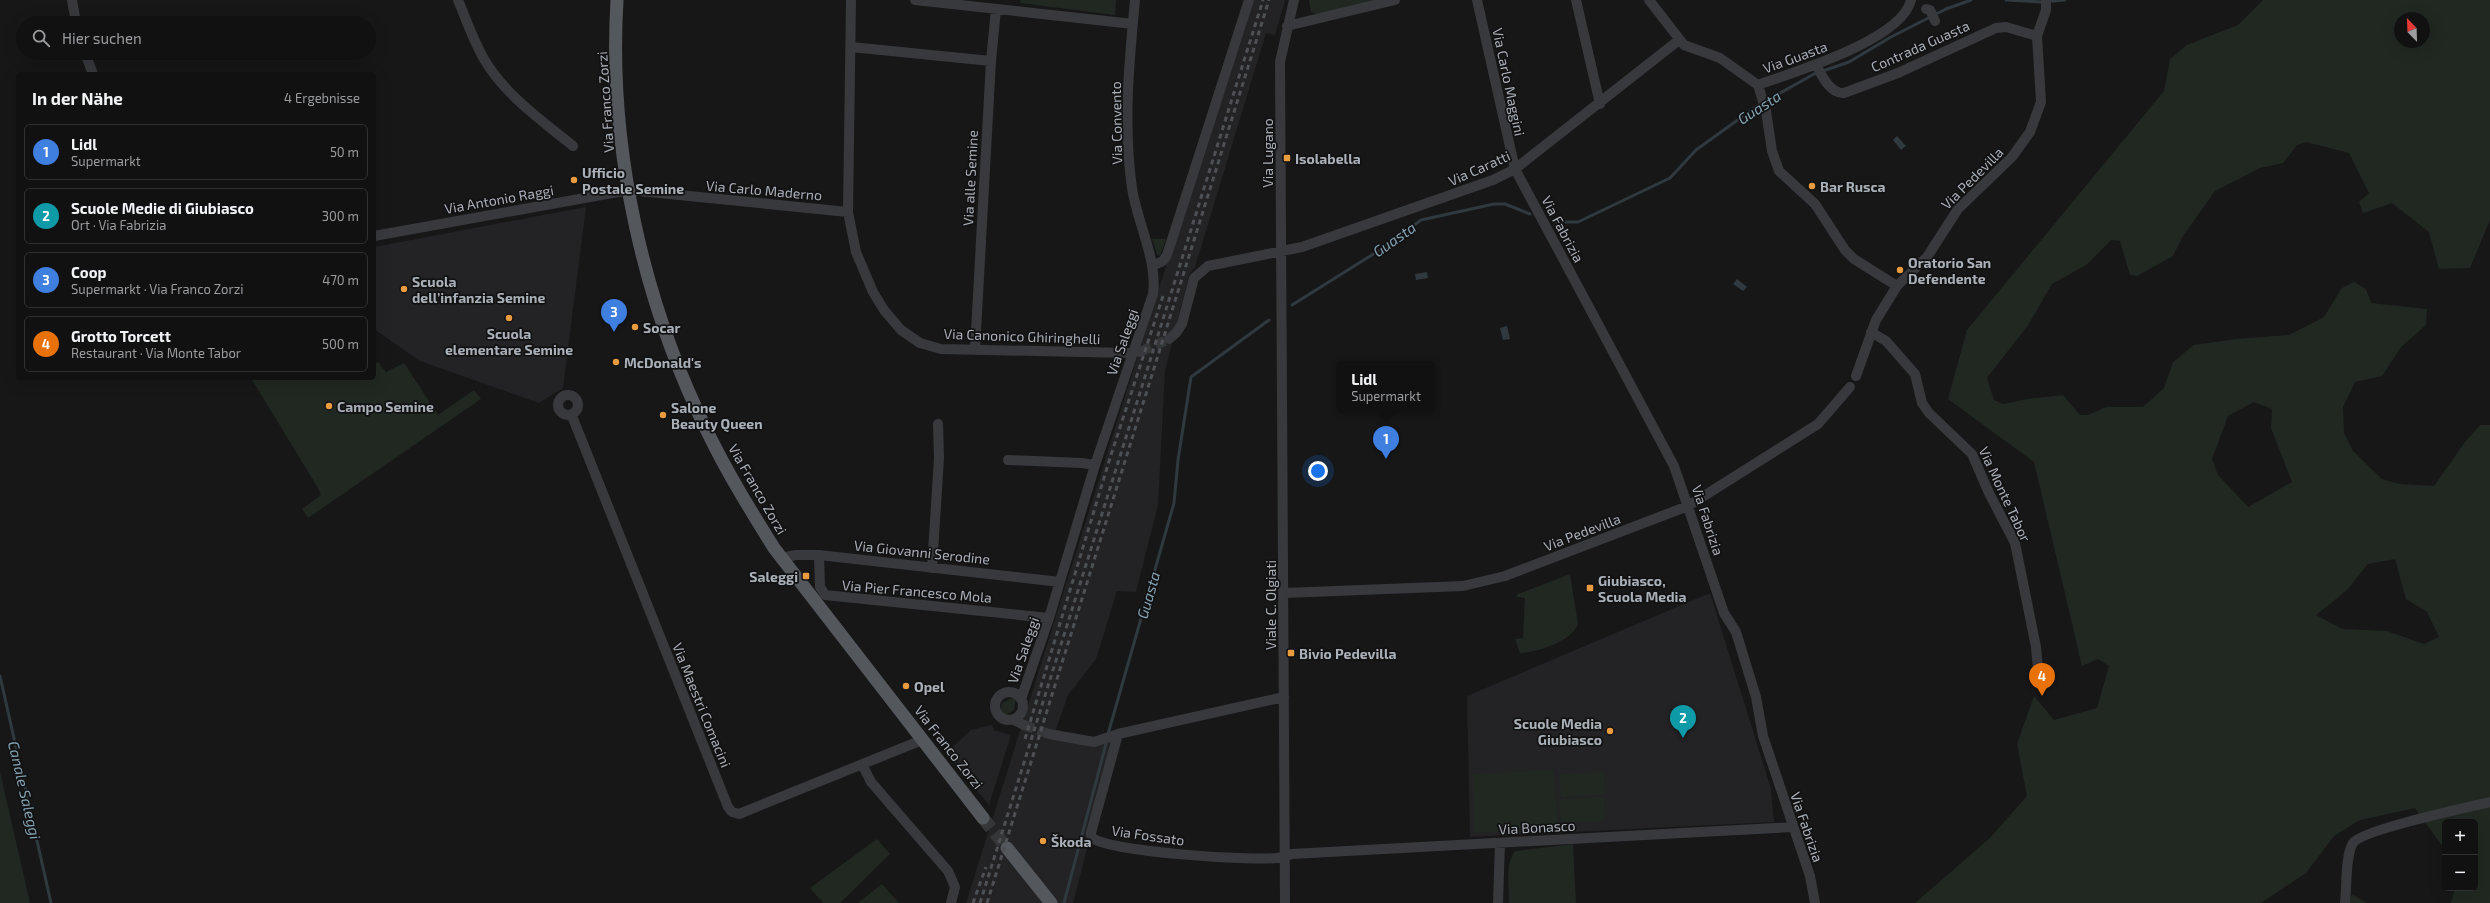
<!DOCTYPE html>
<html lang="de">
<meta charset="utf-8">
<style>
:root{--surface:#111112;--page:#1e1f20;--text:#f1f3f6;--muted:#9c9d9f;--line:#303132;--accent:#ea580c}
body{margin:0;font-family:"Exo 2",sans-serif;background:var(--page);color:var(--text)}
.controls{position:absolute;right:12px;bottom:12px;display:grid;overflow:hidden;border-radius:6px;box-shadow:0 4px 16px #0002}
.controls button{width:36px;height:36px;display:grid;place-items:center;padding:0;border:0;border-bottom:1px solid var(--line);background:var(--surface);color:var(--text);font:20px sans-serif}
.compass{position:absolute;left:2394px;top:12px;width:36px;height:36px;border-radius:50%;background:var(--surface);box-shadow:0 4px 16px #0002;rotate:337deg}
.you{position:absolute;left:1318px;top:471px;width:14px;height:14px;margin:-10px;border:3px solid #fff;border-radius:50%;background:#1a73e8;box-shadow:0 0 0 6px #1a73e833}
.badge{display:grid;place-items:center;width:26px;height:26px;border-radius:50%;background:var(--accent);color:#fff;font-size:13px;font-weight:700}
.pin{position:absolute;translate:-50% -33px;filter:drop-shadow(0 1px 2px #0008)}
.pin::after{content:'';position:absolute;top:21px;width:14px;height:12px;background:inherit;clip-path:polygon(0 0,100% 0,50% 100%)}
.popup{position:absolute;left:1337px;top:361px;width:98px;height:52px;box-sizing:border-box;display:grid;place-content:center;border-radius:6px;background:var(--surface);filter:drop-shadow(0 1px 3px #0005);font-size:13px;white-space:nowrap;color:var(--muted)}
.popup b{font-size:15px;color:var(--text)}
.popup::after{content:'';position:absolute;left:50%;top:100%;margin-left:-8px;border:8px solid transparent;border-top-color:var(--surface)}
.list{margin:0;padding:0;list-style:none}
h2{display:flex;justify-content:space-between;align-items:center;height:52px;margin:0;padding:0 16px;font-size:17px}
h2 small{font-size:13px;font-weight:400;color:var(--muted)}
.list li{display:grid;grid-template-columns:26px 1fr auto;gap:12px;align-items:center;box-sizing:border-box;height:56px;margin:0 8px 8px;padding:0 8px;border:1px solid var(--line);border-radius:6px}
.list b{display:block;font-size:15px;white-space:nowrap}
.list p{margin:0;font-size:13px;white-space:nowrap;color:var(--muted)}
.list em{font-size:13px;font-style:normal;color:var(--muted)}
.icon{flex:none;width:22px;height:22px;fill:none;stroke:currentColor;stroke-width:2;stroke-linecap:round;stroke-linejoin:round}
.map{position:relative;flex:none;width:2490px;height:903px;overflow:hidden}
.search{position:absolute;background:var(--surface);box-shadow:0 4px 16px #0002;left:16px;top:16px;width:360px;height:44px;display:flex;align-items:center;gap:10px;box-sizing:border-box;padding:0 14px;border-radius:22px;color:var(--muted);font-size:15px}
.panel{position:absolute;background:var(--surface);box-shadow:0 4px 16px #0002;left:16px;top:72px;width:360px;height:308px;border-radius:6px}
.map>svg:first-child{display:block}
.built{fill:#232325}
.green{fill:#212821;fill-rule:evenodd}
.water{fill:#2f393e}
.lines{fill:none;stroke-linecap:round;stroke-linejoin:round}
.stream{stroke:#2f393e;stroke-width:3}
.minor-tunnel{stroke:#343638;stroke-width:10;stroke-dasharray:10 5;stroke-linecap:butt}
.major-tunnel{stroke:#343638;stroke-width:13;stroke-dasharray:13 6;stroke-linecap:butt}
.minor{stroke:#38393d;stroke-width:10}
.major{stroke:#54575c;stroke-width:13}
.rail{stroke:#4d5054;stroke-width:3;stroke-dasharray:5 4;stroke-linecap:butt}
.poi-dot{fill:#e89b3f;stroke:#121213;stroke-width:1.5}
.labels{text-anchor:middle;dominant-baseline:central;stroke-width:3.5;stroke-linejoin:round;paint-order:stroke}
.street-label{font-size:14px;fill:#aab0b8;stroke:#121213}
.poi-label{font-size:14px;font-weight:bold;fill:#aab0b8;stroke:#121213;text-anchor:start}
.water-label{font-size:15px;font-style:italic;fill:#83a1b1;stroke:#121213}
</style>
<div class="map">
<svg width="2490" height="903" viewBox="0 0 2490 903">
<rect width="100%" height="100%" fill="#171718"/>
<path class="built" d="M1254 0H1285L1275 35 1266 33 1195 267 1189 275 1165 371 1158 505 1136 592 1117 591 1096 659 1068 695 1053 738 1111 742 1092 838 1088 845 1073 903H966L1160 285Z
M586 207 563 388 539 403 420 361 374 329V247Z
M1710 593 1771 789 1774 822 1470 837 1467 696Z
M992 725 994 730 1010 735V738L989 805 946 753 971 730Z"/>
<path class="green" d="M1021 0H1116L1115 15 1020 3Z
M1309 0H1388L1319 15 1311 12Z
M2263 0H2490V220L2470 268 2439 269 2429 232 2392 203 2363 213 2359 202 2369 193 2349 153 2306 142 2297 145 2283 163 2260 168 2215 191 2183 236 2173 256 2137 276 2130 275 2120 241 2111 240 2086 265 2052 284 2028 325 1987 378 1994 400 2003 404 2028 399 2063 395 2080 415H2088L2106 407H2143L2164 388 2173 362 2194 345 2236 339 2289 335 2324 317 2342 288 2354 282 2366 289 2371 303 2427 309 2426 325 2401 347 2382 376 2355 382 2343 407 2344 433 2353 451 2382 479 2400 484 2434 486 2465 442 2480 425H2490V903H2451L2455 888H2475V822H2445V850L2415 808 2360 820 2334 836 2306 873 2261 903H1915L1990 838 2027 796 2017 744 2034 696 2054 720 2097 708 2109 666 2098 659 2082 666 2034 462 1948 399 1967 330 2164 91 2170 59 2187 45 2238 25ZM2400 18H2424V42H2400ZM2254 402 2272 409 2271 428 2292 482 2248 507 2218 475 2212 459 2228 416ZM2395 559 2406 599 2427 612 2439 637 2424 644 2387 631 2342 629 2316 615 2346 591 2368 564Z
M1152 239H1166L1160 256 1157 254Z
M378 362 386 372 404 363 438 415 474 390 481 399 308 518 302 509 321 495 318 488 251 378H374V364Z
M1570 574 1578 624C1571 642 1538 652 1520 653L1515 639 1523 638 1525 598 1516 597 1518 594Z
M1014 697 1016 698 1014 710 1006 715 1000 710 1002 703Z
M0 770V772L30 903H0Z
M1554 770 1558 829 1474 833 1473 774Z
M1604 772 1605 795 1561 797 1560 774Z
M1604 797 1605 821 1561 823 1560 799Z
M877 839 890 854 840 903H823L810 888Z
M1573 844 1576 903H1509C1509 887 1505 864 1515 851Z
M882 884 899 903H858Z
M2352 894 2367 903H2349Z"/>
<path class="water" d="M1897 136 1906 146 1901 150 1893 140Z
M1427 272 1428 278 1416 280 1415 274Z
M1737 279 1747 287 1743 291 1733 284Z
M1507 326 1510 339 1503 340 1500 328Z"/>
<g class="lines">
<path class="stream" d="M2006 0 2042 2 2065 0
M1556 222H1578L1670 178 1696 150 1757 106 1814 74 1849 62 1891 37 1946 9 1971 0
M1292 305 1383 248 1421 220 1494 204H1505L1530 214
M0 676 51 903
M1108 734 1174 503 1178 460 1191 377 1269 320
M1064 903 1107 740"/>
<path class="minor-tunnel" d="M1142 351 1169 339
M1024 725 1049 734"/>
<path class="major-tunnel" d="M983 818 1007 848"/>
<path class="minor" d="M72 0 76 23
M458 0C466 19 473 40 484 59 505 95 541 120 573 146
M851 0 848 212 856 252 873 292 884 310 901 330 920 343 941 349 1127 353 1142 351
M915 0 1133 24
M1477 0 1515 169 1674 466 1724 613 1736 632 1756 697 1763 736 1810 876 1815 903
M1576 0 1600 104
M1649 0 1684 45 1720 58 1758 85
M1926 9 1930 10 1935 21
M1287 26 1395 0
M851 47 991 61
M85 53 93 74
M1816 64C1821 75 1830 94 1844 93L1898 73 1996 28 2006 27 2037 36
M1758 85 1766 111 1772 151 1779 171 1815 204 1845 250 1854 259 1897 286
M1758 85C1794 72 1902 40 1911 0
M374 236 629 190 848 212
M1152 266 1163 261 1167 255 1249 0
M1871 332 1886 341 1915 374 1922 403 1929 413 1972 454 1989 493 2015 543 2036 647 2039 681
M1169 339 1176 333 1182 324 1194 278 1208 266 1302 247 1493 180 1515 169 1679 40
M975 349 991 61 996 9
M1856 376 1876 320 1897 286 1927 257 1958 209 2012 157 2030 132 2041 102 2037 36 2046 10V0
M558 405a10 10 0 1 1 20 0a10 10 0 1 1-20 0Z
M572 416 728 807 732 812 739 814 922 740
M1008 460 1082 463 1095 465
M819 555 820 587 825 595 1049 618
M781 558 796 555H819L1060 582
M932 568 939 458 938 424
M1284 593 1463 586 1505 576 1688 506 1818 424 1850 387
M995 706a14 14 0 1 1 28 0a14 14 0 1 1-28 0Z
M1021 699 1049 618 1095 465 1153 294C1158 261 1137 222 1132 188 1123 125 1129 63 1135 0
M1014 720 1024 725
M1049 734 1094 742 1118 734 1284 697
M1118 734 1091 833 1092 838C1113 852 1248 861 1277 858 1282 857 1287 855 1292 854L1792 827
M862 764 871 782 948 871 955 887 951 903
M1285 903 1280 62 1294 0
M1498 903 1500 843
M2345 903C2347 888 2345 855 2353 843 2361 830 2469 807 2490 802"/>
<path class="major" d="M617 0C608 147 643 304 709 435 728 474 751 511 774 548L983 818
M1007 848 1051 903"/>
<path class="rail" d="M1025 739 1110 458 1163 296
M973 903 986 867
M980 903 1263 0
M987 903 1269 0"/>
</g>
<g class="poi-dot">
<rect x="1283" y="154" width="8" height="8" rx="2"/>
<circle cx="574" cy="180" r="4"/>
<circle cx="1812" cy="186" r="4"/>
<circle cx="1900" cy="270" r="4"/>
<circle cx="404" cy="289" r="4"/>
<circle cx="509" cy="318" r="4"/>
<circle cx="635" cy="327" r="4"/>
<circle cx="616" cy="362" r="4"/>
<circle cx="329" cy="406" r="4"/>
<circle cx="663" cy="415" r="4"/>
<rect x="802" y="572" width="8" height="8" rx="2"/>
<rect x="1586" y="584" width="8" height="8" rx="2"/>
<rect x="1287" y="649" width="8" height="8" rx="2"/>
<circle cx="906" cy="686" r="4"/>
<circle cx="1610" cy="731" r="4"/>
<circle cx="1043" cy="841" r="4"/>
</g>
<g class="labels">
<g class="street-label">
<text transform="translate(1920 46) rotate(-24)">Contrada Guasta</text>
<text transform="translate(1795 57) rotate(-20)">Via Guasta</text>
<text transform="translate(1509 82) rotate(78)">Via Carlo Maggini</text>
<text transform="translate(605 102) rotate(-94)">Via Franco Zorzi</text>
<text transform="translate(1116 123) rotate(-91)">Via Convento</text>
<text transform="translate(1267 153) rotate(-90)">Via Lugano</text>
<text transform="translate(1479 168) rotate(-24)">Via Caratti</text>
<text transform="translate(970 178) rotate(-87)">Via alle Semine</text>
<text transform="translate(1972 178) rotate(-45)">Via Pedevilla</text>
<text transform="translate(764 190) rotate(5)">Via Carlo Maderno</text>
<text transform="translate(499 199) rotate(-10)">Via Antonio Raggi</text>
<text transform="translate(1563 229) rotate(62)">Via Fabrizia</text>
<text transform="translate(1022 336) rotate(2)">Via Canonico Ghiringhelli</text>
<text transform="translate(1122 342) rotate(-71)">Via Saleggi</text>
<text transform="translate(758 489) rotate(60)">Via Franco Zorzi</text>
<text transform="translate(2005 494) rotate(65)">Via Monte Tabor</text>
<text transform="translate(1708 520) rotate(72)">Via Fabrizia</text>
<text transform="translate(1582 532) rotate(-21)">Via Pedevilla</text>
<text transform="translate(922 552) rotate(6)">Via Giovanni Serodine</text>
<text transform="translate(917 591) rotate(5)">Via Pier Francesco Mola</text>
<text transform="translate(1270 605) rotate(-90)">Viale C. Olgiati</text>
<text transform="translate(1023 650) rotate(-71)">Via Saleggi</text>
<text transform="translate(702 705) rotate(68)">Via Maestri Comacini</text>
<text transform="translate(949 747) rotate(52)">Via Franco Zorzi</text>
<text transform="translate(1537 827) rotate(-3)">Via Bonasco</text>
<text transform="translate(1807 827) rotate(71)">Via Fabrizia</text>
<text transform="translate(1148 835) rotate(8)">Via Fossato</text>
</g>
<g class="poi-label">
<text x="1295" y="158">Isolabella</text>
<text x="582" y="172">Ufficio<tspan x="582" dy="16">Postale Semine</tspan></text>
<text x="1820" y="186">Bar Rusca</text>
<text x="1908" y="262">Oratorio San<tspan x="1908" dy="16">Defendente</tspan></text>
<text x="412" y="281">Scuola<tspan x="412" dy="16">dell’infanzia Semine</tspan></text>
<text x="643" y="327">Socar</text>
<text x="509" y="333" text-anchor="middle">Scuola<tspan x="509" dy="16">elementare Semine</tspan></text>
<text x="624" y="362">McDonald's</text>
<text x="337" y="406">Campo Semine</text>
<text x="671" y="407">Salone<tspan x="671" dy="16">Beauty Queen</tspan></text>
<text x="798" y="576" text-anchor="end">Saleggi</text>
<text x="1598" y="580">Giubiasco,<tspan x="1598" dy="16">Scuola Media</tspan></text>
<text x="1299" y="653">Bivio Pedevilla</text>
<text x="914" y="686">Opel</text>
<text x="1602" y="723" text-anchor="end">Scuole Media<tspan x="1602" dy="16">Giubiasco</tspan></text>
<text x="1051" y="841">Škoda</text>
</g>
<g class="water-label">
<text transform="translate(1759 107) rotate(-33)">Guasta</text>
<text transform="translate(1394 239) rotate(-35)">Guasta</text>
<text transform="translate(1148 595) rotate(-74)">Guasta</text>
<text transform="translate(25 790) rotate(77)">Canale Saleggi</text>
</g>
</g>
</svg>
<div class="controls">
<button>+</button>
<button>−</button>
</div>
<svg class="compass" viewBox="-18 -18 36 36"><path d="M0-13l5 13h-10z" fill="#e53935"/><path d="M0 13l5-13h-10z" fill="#9c9d9f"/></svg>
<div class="you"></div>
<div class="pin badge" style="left:1386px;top:459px;background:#3f7fe0">1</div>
<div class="popup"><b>Lidl</b>Supermarkt</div>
<div class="pin badge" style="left:1683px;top:738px;background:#0f9aa8">2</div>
<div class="pin badge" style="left:614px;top:332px;background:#3f7fe0">3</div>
<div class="pin badge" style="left:2042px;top:696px;background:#e8710a">4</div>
<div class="search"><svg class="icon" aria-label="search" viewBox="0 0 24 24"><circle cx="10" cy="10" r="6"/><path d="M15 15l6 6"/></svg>Hier suchen</div>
<section class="panel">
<h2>In der Nähe<small>4 Ergebnisse</small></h2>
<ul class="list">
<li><span class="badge" style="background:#3f7fe0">1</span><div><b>Lidl</b><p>Supermarkt</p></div><em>50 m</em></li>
<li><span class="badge" style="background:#0f9aa8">2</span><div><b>Scuole Medie di Giubiasco</b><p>Ort · Via Fabrizia</p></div><em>300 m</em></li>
<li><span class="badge" style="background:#3f7fe0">3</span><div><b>Coop</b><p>Supermarkt · Via Franco Zorzi</p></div><em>470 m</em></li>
<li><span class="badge" style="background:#e8710a">4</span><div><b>Grotto Torcett</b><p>Restaurant · Via Monte Tabor</p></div><em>500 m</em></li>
</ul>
</section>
</div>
